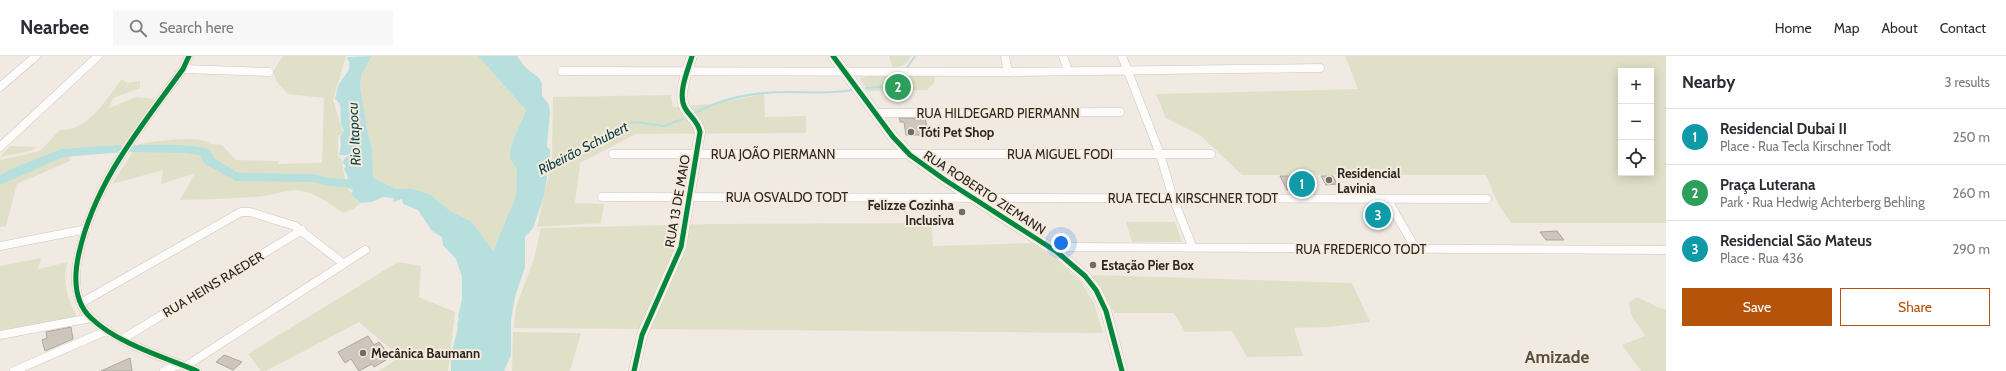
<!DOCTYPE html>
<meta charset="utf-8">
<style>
:root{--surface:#fff;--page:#f7f7f7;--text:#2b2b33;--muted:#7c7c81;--line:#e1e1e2;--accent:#b45309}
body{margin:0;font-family:Cabin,sans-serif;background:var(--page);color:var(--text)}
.controls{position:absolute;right:12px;top:12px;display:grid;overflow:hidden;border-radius:0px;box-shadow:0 2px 10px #0003}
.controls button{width:36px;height:36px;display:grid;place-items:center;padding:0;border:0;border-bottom:1px solid var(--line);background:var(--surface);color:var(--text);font:20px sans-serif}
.you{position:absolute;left:1061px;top:187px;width:14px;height:14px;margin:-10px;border:3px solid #fff;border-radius:50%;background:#1a73e8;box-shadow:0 0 0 6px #1a73e833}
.badge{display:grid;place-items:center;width:26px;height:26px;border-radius:50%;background:var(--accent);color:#fff;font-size:13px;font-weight:700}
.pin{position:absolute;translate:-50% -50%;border:2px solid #fff;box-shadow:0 1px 4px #0006}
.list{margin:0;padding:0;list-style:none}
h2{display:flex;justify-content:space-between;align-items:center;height:52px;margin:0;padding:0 16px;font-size:17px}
h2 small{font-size:13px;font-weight:400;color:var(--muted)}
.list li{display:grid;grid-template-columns:26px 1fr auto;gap:12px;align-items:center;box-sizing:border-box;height:56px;padding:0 16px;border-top:1px solid var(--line)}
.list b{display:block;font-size:15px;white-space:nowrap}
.list p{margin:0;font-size:13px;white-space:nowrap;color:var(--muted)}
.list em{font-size:13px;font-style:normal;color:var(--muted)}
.actions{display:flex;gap:8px;padding:12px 16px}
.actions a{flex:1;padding:9px 0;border:1px solid var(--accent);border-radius:0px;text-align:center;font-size:14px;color:var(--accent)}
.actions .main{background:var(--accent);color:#fff}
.icon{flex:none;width:22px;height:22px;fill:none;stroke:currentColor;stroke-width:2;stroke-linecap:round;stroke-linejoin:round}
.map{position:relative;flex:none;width:1666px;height:315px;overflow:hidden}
header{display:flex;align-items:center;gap:24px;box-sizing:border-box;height:56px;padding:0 20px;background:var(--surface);border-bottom:1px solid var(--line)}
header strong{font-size:19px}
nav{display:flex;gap:22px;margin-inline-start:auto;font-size:14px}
.search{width:280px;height:36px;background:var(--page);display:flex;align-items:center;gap:10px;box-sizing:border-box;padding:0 14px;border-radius:0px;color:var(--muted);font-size:15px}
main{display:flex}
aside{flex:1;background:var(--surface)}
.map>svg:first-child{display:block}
.green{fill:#e0e0c9;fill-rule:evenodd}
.water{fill:#b7dfde}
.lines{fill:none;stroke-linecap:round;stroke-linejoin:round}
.stream{stroke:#b7dfde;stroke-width:2}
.river{fill:#b7dfde;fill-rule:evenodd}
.building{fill:#cec5bb;stroke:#aca7a2}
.minor-casing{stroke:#cbc6c0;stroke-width:9}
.major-casing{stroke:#cbc6c0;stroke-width:11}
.minor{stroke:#fdfcfb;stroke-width:8}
.major{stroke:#fdfcfb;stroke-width:10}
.cycleway-casing{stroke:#f6eadd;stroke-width:8}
.cycleway{stroke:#00873e;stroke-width:5}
.poi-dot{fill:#716c66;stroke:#f6eadd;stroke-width:1.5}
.labels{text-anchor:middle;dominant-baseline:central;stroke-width:4;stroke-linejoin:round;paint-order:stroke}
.street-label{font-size:13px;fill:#2c2823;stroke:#f6eadd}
.poi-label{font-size:13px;font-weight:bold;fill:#2c2823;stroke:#f6eadd;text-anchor:start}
.water-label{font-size:14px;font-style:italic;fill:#0c4446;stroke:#f6eadd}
.district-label{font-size:17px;font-weight:bold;fill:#584f44;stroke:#f6eadd}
</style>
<header>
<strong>Nearbee</strong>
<div class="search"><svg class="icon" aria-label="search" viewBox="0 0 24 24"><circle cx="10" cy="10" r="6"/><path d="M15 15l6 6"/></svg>Search here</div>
<nav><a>Home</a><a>Map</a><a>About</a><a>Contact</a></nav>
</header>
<main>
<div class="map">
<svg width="1666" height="315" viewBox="0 0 1666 315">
<rect width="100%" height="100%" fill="#f0eae3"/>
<path class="green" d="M283 0H346L333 44 343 76 338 81V100L342 104C345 124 345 133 360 148L353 153 343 157C330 148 318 138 302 135 289 132 277 139 263 140 236 143 208 143 180 144L195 117 161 128 163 114 112 128 138 88C153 86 200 78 210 88L222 89 236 104 279 105 278 108 322 107 324 42 288 38 277 26 273 16Z
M372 0H478L526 54C520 71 509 86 510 103L517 112 516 140 493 195 472 166 450 155 430 138 413 133H396L373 122 372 91 368 78 360 29 362 17Z
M889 0H911C907 9 902 10 893 12Z
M1345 0H1666V167H1511L1498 148 1486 119H1242L1200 79 1166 62 1156 38 1358 33ZM1621 15H1651V117H1621Z
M935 19 934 27 927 34 868 35 860 23 867 20Z
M122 23 127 27 140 25V32L113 42 109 52 136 41 156 43 120 93 69 97 70 105 17 128 6 170 0 171V104L40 95 60 74C89 75 106 43 122 23Z
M764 38 765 61 806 60V77L636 78 580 107 575 147 604 148 601 167 537 171 552 104 553 41 671 39 673 51 711 48Z
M10 90 37 91 30 95 0 101Z
M1126 166H1175L1182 186H1132Z
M931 167 933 190 1032 187 1055 202 1082 227 1094 247 1103 277 514 272 516 251 534 203 541 172 711 168Z
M41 202 38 213 68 206C61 225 68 243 77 261L0 275V210Z
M398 206 421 210 419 241 455 256 448 315H379L400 301 359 266 266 315H261L248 298Z
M1092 219 1352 227 1370 266 1328 271 1294 272 1303 300 1247 301 1232 275 1185 276 1174 257H1114Z
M1637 241 1659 252 1666 253V315H1641L1622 289 1645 280C1637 264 1631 266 1629 246Z
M513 276 581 277 570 315H512Z"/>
<path class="water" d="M372 0 362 17 360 29 368 78 372 91 373 122 396 133H413L430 138 450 155 472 166 493 195 516 140 517 113 510 103C509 86 520 71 526 54L478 0H517L526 12 539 22 542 28V39L549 49 550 57 547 88V91L550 93C551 102 549 111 543 117L546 118 547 121 544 140 533 172 525 181V211L515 241 511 264V299L504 315H451V298L458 272 457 268 459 263 458 260 462 244V221L456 203 443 189 442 181 432 175 418 154 403 148 402 143 393 146 394 142 383 141 372 146 360 147 351 138 353 134 346 131 348 121 344 113 346 110 343 107 344 103 349 99H339L341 89 340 81 344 74C336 65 346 49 335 43 337 38 337 30 341 25 346 18 351 14 349 5L347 3 348 1Z"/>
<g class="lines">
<path class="stream" d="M907 12 915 0
M866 32 896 30 907 23
M697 56C725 41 757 36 789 36 811 36 831 38 853 34
M547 109 588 92 617 77 621 70 625 68 636 66 664 70 683 63"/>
<path class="river" d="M120 89 126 93 124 96 63 101 0 129V119L9 114 61 93Z
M134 89C159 89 185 87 209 93L214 102 238 117 314 118 328 122 358 124 362 125 364 128 362 131 358 132 328 130 314 126 236 125 205 108 200 99 185 97 130 96 128 93Z"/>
</g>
<path class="building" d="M899 62H925L929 79H906L904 66H900Z
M1280 120H1303L1310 130H1309L1311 134H1287Z
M1321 120H1333L1337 128 1326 129Z
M1368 155 1385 157 1389 167H1376Z
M1557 175 1564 184H1546L1540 176Z
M71 271 73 283 45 295 42 284 47 282 46 276Z
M368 280 374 289 379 286 389 299 384 301 386 304 374 311 372 308 359 315 351 303 345 307 338 296Z
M224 299 242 306 233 314 216 306Z
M130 302 132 315H101Z"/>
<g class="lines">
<defs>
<path id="minor" d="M189 0 183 13C141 71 95 125 79 197 74 219 73 245 91 262 118 288 164 301 197 315
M1005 0 1008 16
M1063 0 1068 15
M1122 0 1160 98 1173 142 1193 192
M183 13 269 16
M562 15 1008 16 1320 12
M0 31 36 0
M876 57 1120 56
M0 91 98 0
M613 98H1211
M602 141 1487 143
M1387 143 1416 193
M0 190 87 173
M1057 196 1066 191 1666 194
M81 247 241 156H250L295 170 344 208
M0 279 91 262
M124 282 302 174
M186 310 365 194
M14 315 108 274
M164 315 180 308"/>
<path id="major" d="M833 0 893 81 910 99 945 124 1057 196 1085 220 1096 234 1106 255 1122 315
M634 315 642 279 681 191 700 76C698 65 690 61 685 52 677 38 688 14 692 0"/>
</defs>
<use href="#minor" class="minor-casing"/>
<use href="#major" class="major-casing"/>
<use href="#minor" class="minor"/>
<use href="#major" class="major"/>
<defs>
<path id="cycleway" d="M189 0 183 13C141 71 95 125 79 197 74 219 73 245 91 262 118 288 164 301 197 315
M833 0 893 81 910 99 945 124 1057 196 1085 220 1096 234 1106 255 1122 315
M634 315 642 279 681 191 700 76C698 65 690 61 685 52 677 38 688 14 692 0"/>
</defs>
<use href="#cycleway" class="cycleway-casing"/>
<use href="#cycleway" class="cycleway"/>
</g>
<g class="poi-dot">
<circle cx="911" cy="76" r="4"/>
<circle cx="1329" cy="124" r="4"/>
<circle cx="962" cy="156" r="4"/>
<circle cx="1093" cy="209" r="4"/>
<circle cx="363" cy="297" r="4"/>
</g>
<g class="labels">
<g class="street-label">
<text x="998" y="57">RUA HILDEGARD PIERMANN</text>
<text x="773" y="98">RUA JOÃO PIERMANN</text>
<text x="1060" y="98">RUA MIGUEL FODI</text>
<text transform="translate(985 136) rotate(33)">RUA ROBERTO ZIEMANN</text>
<text x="787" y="141">RUA OSVALDO TODT</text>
<text x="1193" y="142">RUA TECLA KIRSCHNER TODT</text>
<text transform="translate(677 145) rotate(-80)">RUA 13 DE MAIO</text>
<text x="1361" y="193">RUA FREDERICO TODT</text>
<text transform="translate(213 228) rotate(-31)">RUA HEINS RAEDER</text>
</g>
<g class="poi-label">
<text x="919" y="76">Tóti Pet Shop</text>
<text x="1337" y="117">Residencial<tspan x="1337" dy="15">Lavinia</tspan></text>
<text x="954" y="149" text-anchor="end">Felizze Cozinha<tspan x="954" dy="15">Inclusiva</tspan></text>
<text x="1101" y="209">Estação Pier Box</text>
<text x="371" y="297">Mecânica Baumann</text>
</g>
<g class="water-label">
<text transform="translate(354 78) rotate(-93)">Rio Itapocu</text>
<text transform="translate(583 92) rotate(-27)">Ribeirão Schubert</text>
</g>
<g class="district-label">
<text x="1557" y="301">Amizade</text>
</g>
</g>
</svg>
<div class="controls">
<button>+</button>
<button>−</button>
<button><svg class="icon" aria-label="locate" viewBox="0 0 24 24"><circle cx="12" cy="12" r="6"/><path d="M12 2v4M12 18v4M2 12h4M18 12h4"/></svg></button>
</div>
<div class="you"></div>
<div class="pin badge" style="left:1302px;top:128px;background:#0f9aa8">1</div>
<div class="pin badge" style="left:898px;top:31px;background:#2e9e5b">2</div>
<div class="pin badge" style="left:1378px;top:159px;background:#0f9aa8">3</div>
</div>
<aside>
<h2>Nearby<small>3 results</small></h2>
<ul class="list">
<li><span class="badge" style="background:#0f9aa8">1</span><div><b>Residencial Dubai II</b><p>Place · Rua Tecla Kirschner Todt</p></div><em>250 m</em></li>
<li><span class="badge" style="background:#2e9e5b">2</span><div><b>Praça Luterana</b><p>Park · Rua Hedwig Achterberg Behling</p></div><em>260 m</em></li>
<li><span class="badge" style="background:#0f9aa8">3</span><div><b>Residencial São Mateus</b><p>Place · Rua 436</p></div><em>290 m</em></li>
</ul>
<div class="actions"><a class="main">Save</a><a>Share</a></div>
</aside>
</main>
